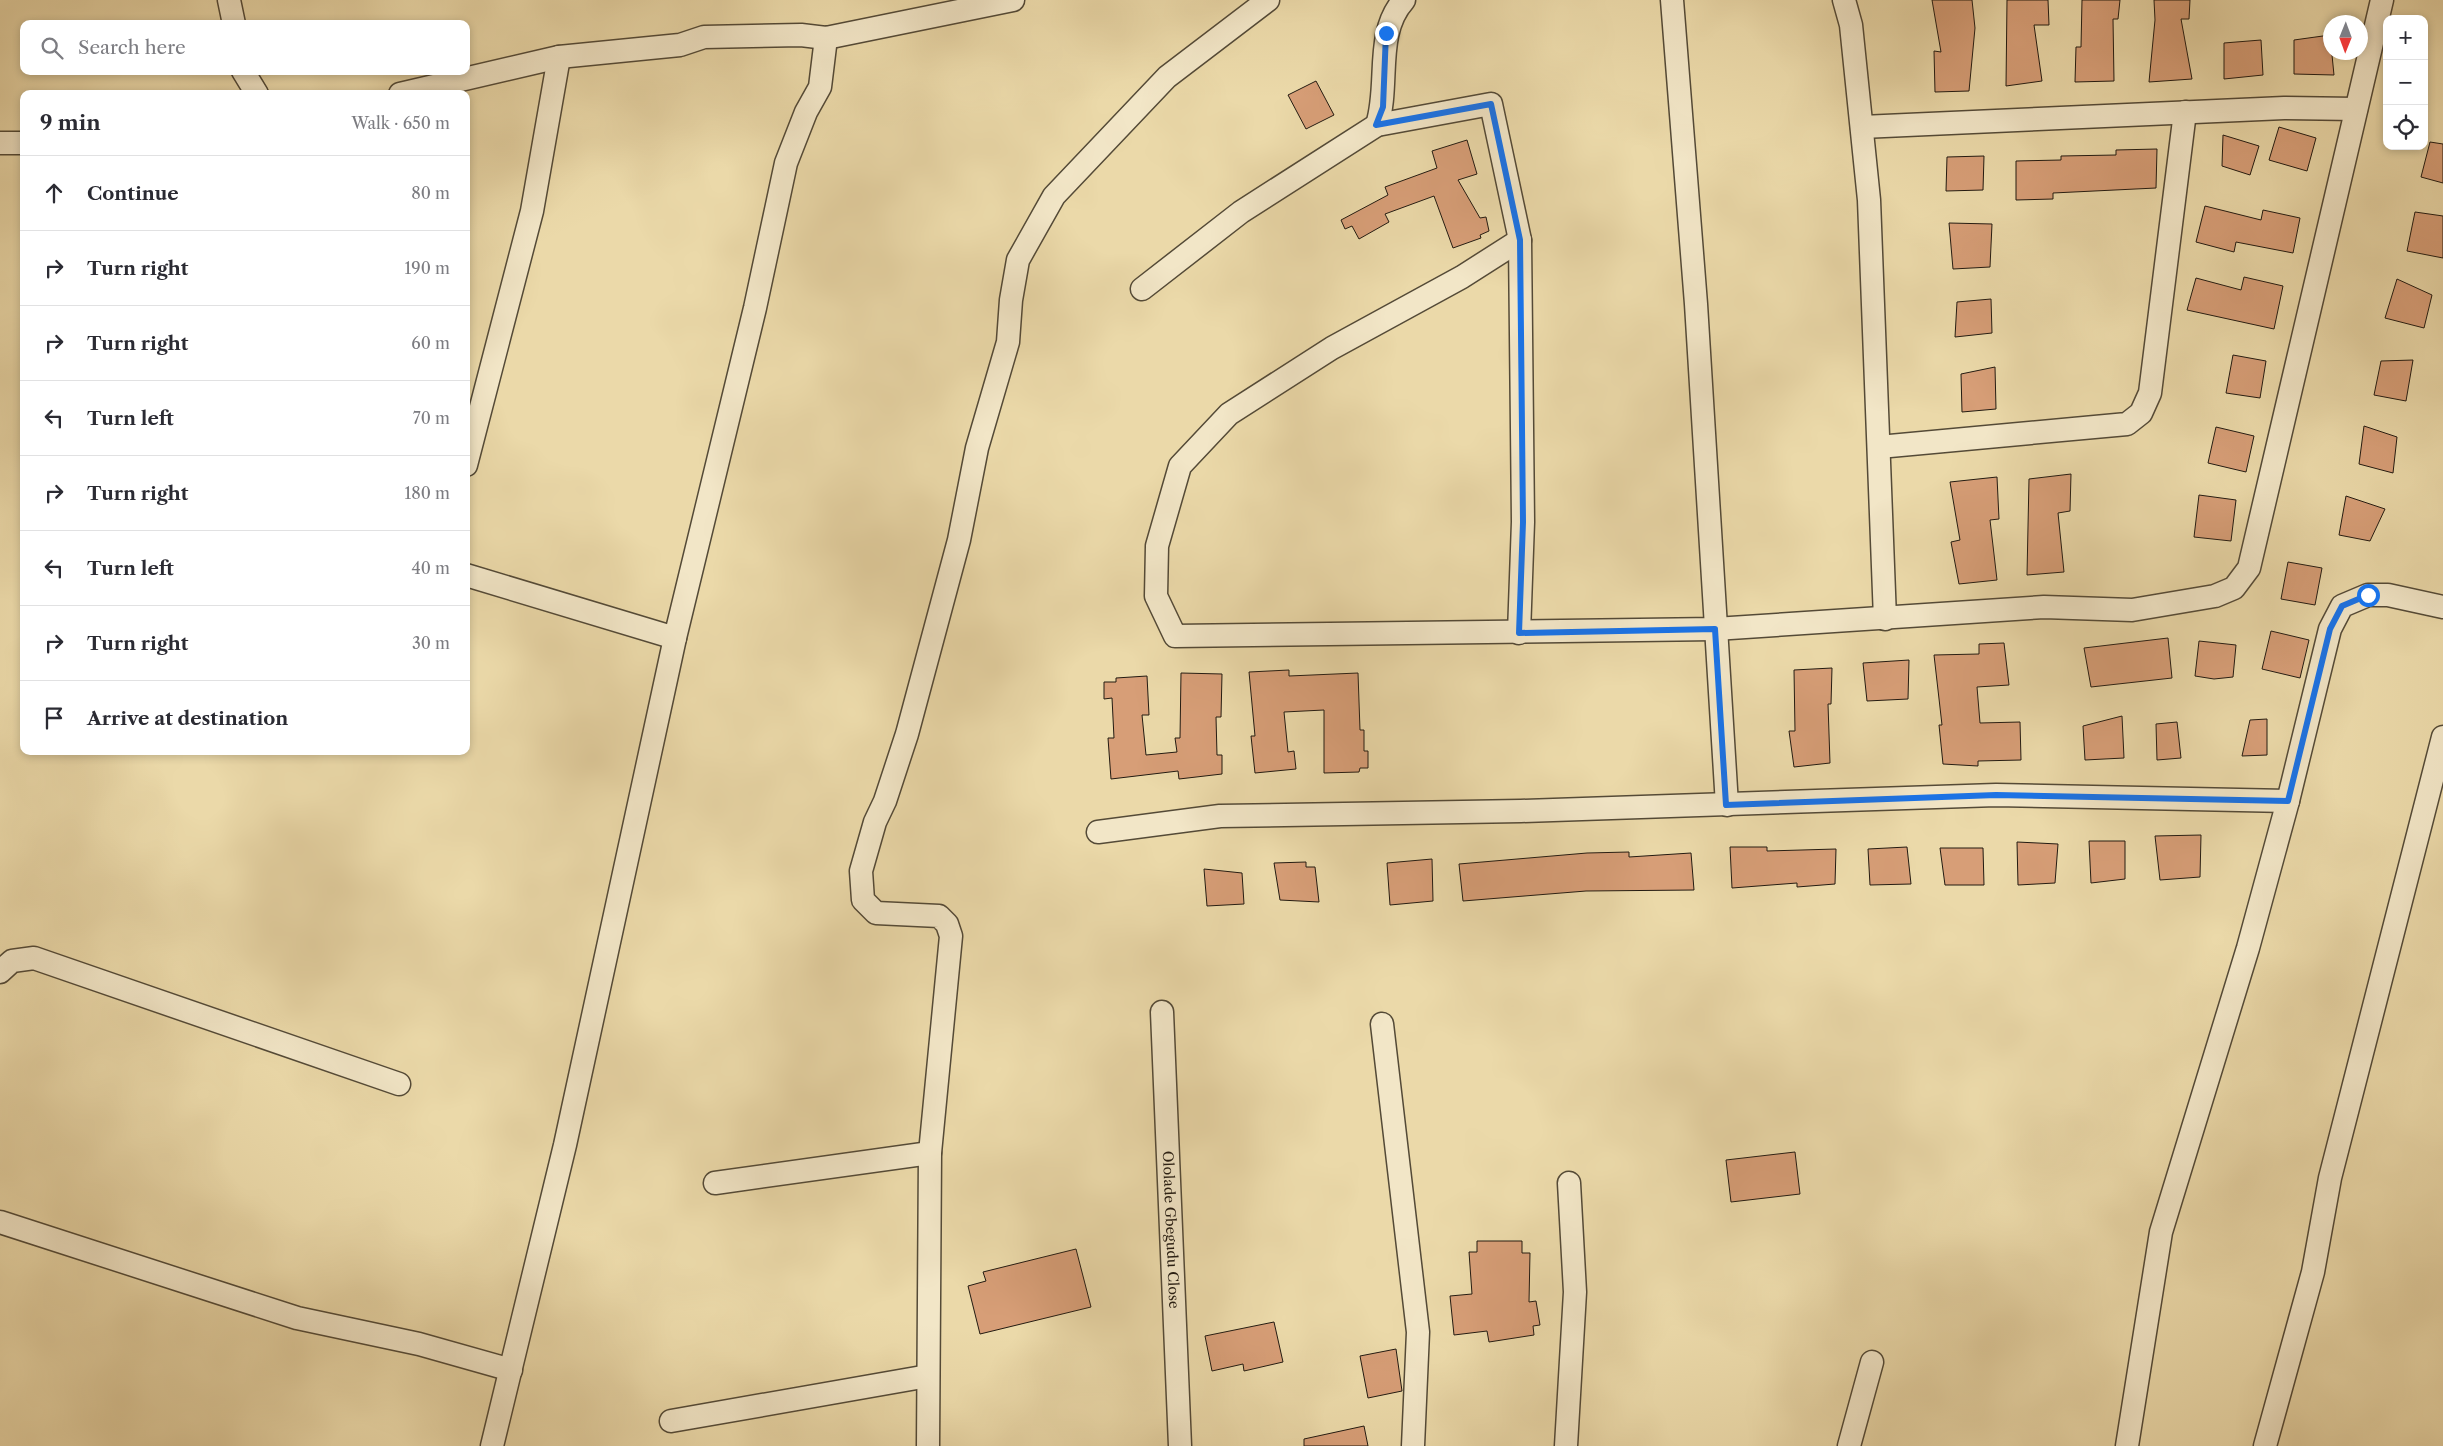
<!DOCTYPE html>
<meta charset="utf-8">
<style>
:root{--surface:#fff;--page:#f7f7f7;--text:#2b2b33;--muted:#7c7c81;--line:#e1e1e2}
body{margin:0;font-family:"Libre Caslon Text",serif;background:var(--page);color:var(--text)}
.controls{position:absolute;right:15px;top:15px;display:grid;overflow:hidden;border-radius:10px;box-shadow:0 2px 8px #0003}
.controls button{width:45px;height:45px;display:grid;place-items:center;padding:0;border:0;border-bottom:1px solid var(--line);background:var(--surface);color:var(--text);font:25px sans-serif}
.compass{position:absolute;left:2323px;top:15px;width:45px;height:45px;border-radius:50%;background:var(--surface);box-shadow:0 2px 8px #0003;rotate:181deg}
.stop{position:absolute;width:15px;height:15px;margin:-11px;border:4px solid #1a73e8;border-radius:50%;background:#fff}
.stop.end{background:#1a73e8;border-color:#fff;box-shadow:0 1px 5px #0008}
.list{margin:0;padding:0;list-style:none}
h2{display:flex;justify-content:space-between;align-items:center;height:65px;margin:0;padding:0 20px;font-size:21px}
h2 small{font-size:16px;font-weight:400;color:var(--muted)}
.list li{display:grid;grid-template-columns:32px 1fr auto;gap:15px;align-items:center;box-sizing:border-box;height:75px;padding:0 20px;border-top:1px solid var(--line)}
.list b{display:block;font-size:19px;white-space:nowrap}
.list em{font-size:16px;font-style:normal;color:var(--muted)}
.icon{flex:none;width:28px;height:28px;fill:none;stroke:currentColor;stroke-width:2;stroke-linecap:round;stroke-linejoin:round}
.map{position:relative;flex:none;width:2443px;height:1446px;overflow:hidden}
.search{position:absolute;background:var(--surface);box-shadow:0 2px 8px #0003;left:20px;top:20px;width:450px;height:55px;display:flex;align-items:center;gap:12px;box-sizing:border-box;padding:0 18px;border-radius:10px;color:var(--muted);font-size:19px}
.panel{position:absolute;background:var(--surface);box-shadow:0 2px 8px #0003;left:20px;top:90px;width:450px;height:665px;border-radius:10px}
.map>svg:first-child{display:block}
.building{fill:#d79e77;stroke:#221a11}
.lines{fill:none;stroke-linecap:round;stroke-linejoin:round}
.minor-casing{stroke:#544a37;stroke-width:25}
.minor{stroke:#f2e6c7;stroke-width:22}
.route{stroke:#1a73e8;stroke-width:6}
.labels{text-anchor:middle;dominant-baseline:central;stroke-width:5;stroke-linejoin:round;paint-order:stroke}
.street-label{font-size:14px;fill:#221a11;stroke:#f2e6c7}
</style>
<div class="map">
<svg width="2443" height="1446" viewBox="0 0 2443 1446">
<rect width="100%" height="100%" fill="#ebd9a9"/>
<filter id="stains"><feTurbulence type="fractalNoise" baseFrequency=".004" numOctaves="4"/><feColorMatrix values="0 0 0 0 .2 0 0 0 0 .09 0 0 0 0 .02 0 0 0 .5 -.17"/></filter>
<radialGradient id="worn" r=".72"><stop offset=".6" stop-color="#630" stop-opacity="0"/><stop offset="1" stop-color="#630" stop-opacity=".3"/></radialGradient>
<path class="building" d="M1932 0H1972L1975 28 1969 91 1935 92 1934 51 1941 52Z
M2007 0H2048L2049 25H2034L2042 81 2006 86Z
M2082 0H2120L2118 19H2113L2114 81 2075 82 2076 47H2081Z
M2154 0H2190L2189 19H2181L2192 79 2149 82 2155 20Z
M2330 35 2334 75 2294 74V40Z
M2261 40 2263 75 2224 79V43Z
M1316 81 1334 115 1306 129 1288 95Z
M2279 127 2316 138 2307 171 2269 160Z
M2223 135 2259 146 2250 175 2222 166Z
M1467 140 1477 174 1458 180 1480 218 1486 217 1489 231 1480 235 1481 238 1453 248 1434 196 1385 214 1389 222 1359 239 1352 226 1345 229 1341 220 1388 195 1385 187 1437 168 1432 151Z
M2430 142 2443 144V183L2421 177Z
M2157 149 2156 188 2053 193V199L2016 200V161L2061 160V156L2116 155V150Z
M1984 156 1983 190 1946 191 1947 157Z
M2205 206 2261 220 2263 210 2300 218 2293 253 2236 242 2234 252 2196 242Z
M2415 212 2443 216V258L2407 251Z
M1949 223 1992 224 1990 267 1953 269Z
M2244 277 2283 286 2274 329 2187 310 2196 278 2241 290Z
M2397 279 2432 295 2424 328 2385 318Z
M1991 299 1992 333 1955 337 1957 302Z
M2233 355 2266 361 2260 398 2226 393Z
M2413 360 2406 401 2374 395 2381 361Z
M1995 367 1996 409 1962 412 1961 374Z
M2364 426 2397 437 2393 473 2359 464Z
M2216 427 2254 436 2246 472 2208 463Z
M2071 474 2070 511 2058 513 2064 572 2027 575 2029 479Z
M1997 477 1999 519 1990 520 1997 580 1959 584 1951 542 1960 540 1950 482Z
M2199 495 2236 500 2231 541 2194 537Z
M2346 496 2385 509 2370 541 2339 535Z
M2288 562 2322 568 2315 605 2281 599Z
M2271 631 2309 640 2300 678 2262 669Z
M2168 638 2172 678 2091 687 2084 648Z
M2199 641 2236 645 2233 677 2214 679 2195 676Z
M2004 643 2009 685 1977 687 1980 723 2020 722 2021 760 1978 761V766L1943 764 1939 725H1942L1934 655 1979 654V644Z
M1909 660 1908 699 1867 701 1863 663Z
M1832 668 1831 704H1828L1830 763 1794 767 1789 731H1795L1794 670Z
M1289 670V676L1358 673 1360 730H1364V751H1368V768H1360L1359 772 1324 773V710L1284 712 1288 752 1294 751 1296 769 1255 773 1251 736H1255L1249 672Z
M1181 673 1222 674 1221 717H1216L1217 755H1222V774L1179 779 1178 771 1111 779 1108 738H1114L1112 698 1104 699V682H1116V678L1147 676 1149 715H1142L1146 755 1177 752 1175 738H1180Z
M2122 716 2124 758 2085 760 2083 726Z
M2267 719V755L2242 756 2250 720Z
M2177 722 2181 758 2157 760 2156 724Z
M2201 835 2200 877 2160 880 2155 836Z
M2089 841H2125V879L2091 883Z
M2017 842 2058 844 2055 883 2018 885Z
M1730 847H1767V851L1836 849 1835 884 1797 887V883L1732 888Z
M1907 847 1911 884 1870 885 1868 849Z
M1940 848H1983L1984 885H1945Z
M1629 852V857L1691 853 1694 890 1586 891 1463 901 1459 864 1587 853Z
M1432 859 1433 901 1390 905 1387 863Z
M1306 862V867H1315L1319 902 1280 900 1274 863Z
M1204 869 1242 873 1244 904 1207 906Z
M1795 1152 1800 1194 1731 1202 1726 1160Z
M1477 1241H1522V1253H1530L1529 1302 1536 1301 1540 1325 1533 1326 1534 1335 1489 1342 1487 1331 1454 1335 1450 1296 1472 1294 1469 1252H1477Z
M1076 1249 1091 1307 980 1334 968 1286 986 1281 983 1272Z
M1274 1322 1283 1362 1244 1371 1243 1364 1212 1371 1205 1336Z
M1396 1349 1402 1391 1368 1398 1360 1356Z
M1364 1426 1368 1446H1304V1439Z"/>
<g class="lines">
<defs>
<g id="minor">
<path d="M229 0 234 24"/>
<path d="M1672 0 1696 304 1727 805"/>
<path d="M1844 0 1851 25 1869 200 1885 619"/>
<path d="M243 71 257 94"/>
<path d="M400 94 559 57 680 45 704 37 801 35 826 38 1013 0"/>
<path d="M1377 125C1390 85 1374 33 1404 0"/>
<path d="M1862 127 2284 108 2356 109"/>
<path d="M0 143H24"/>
<path d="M1520 240 1462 277 1332 348 1229 414 1180 466 1157 546 1156 596 1175 636 1715 629 2044 607 2132 610 2215 596 2234 588 2249 568 2382 0"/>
<path d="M1142 289 1241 212 1377 125 1491 104 1520 240 1523 522 1519 633"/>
<path d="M1879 447 2127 424 2141 413 2150 393 2185 112"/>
<path d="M466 465 532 211 559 57"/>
<path d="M466 575 675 638"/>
<path d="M1098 832 1220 816 1521 811 1996 795 2288 801"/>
<path d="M0 972 12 961 34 958 399 1084"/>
<path id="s1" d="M1162 1012 1180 1446"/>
<path d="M1382 1024 1418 1332 1413 1446"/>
<path d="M715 1183 930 1153"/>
<path d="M0 1222 297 1318 419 1344 511 1370"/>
<path d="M671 1421 928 1376"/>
<path d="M492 1446 565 1145 675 638 755 308 786 163 806 112 820 87 826 38"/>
<path d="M928 1446 930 1153 951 936 947 924 939 916 876 913 863 900 861 871 875 822 885 801 907 734 959 540 977 448 1008 342 1011 300 1018 260 1054 196 1167 77 1268 0"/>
<path d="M1566 1446 1575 1292 1569 1183"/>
<path d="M1849 1446 1872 1362"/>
<path d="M2127 1446 2161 1232 2248 948 2288 801 2330 629 2342 606 2368 595H2388L2443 607"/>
<path d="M2265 1446 2313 1272 2330 1178 2443 737"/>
</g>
</defs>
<use href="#minor" class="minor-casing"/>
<use href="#minor" class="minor"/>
</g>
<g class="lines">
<path class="route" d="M1386 33 1383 107 1376 125 1491 104 1520 240 1523 522 1519 633 1715 629 1726 805 1996 795 2288 801 2330 629 2342 606 2368 595"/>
</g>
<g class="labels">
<g class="street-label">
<text stroke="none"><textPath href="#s1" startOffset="218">Ololade Gbegudu Close</textPath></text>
</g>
</g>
<rect width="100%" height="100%" filter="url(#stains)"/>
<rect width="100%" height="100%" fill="url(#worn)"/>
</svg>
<div class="controls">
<button>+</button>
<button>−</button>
<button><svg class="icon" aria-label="locate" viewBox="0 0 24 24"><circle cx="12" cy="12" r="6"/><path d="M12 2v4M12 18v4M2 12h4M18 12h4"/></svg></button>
</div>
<svg class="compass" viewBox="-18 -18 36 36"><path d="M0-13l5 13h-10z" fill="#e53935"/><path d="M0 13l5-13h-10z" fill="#7c7c81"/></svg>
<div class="stop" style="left:2368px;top:595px"></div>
<div class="stop end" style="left:1386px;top:33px"></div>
<div class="search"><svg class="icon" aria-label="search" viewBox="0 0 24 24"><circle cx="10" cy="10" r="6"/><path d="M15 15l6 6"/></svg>Search here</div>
<section class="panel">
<h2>9 min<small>Walk · 650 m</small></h2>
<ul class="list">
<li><svg class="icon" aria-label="ahead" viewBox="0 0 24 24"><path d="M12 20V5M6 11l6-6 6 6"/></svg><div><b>Continue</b></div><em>80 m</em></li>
<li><svg class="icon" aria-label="right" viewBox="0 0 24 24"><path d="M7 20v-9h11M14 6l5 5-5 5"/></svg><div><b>Turn right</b></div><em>190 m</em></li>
<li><svg class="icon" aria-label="right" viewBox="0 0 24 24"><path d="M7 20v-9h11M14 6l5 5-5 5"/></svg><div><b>Turn right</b></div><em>60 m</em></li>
<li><svg class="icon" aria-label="left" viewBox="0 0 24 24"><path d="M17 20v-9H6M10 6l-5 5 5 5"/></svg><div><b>Turn left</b></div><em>70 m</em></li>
<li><svg class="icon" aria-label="right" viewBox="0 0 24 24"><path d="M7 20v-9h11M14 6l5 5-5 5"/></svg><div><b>Turn right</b></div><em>180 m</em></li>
<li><svg class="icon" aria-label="left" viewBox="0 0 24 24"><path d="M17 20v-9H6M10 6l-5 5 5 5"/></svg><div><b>Turn left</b></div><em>40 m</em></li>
<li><svg class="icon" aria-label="right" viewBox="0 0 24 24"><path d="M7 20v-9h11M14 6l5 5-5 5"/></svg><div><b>Turn right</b></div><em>30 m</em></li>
<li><svg class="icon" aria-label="arrive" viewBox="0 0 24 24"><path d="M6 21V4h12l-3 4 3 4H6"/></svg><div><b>Arrive at destination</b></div></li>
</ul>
</section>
</div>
